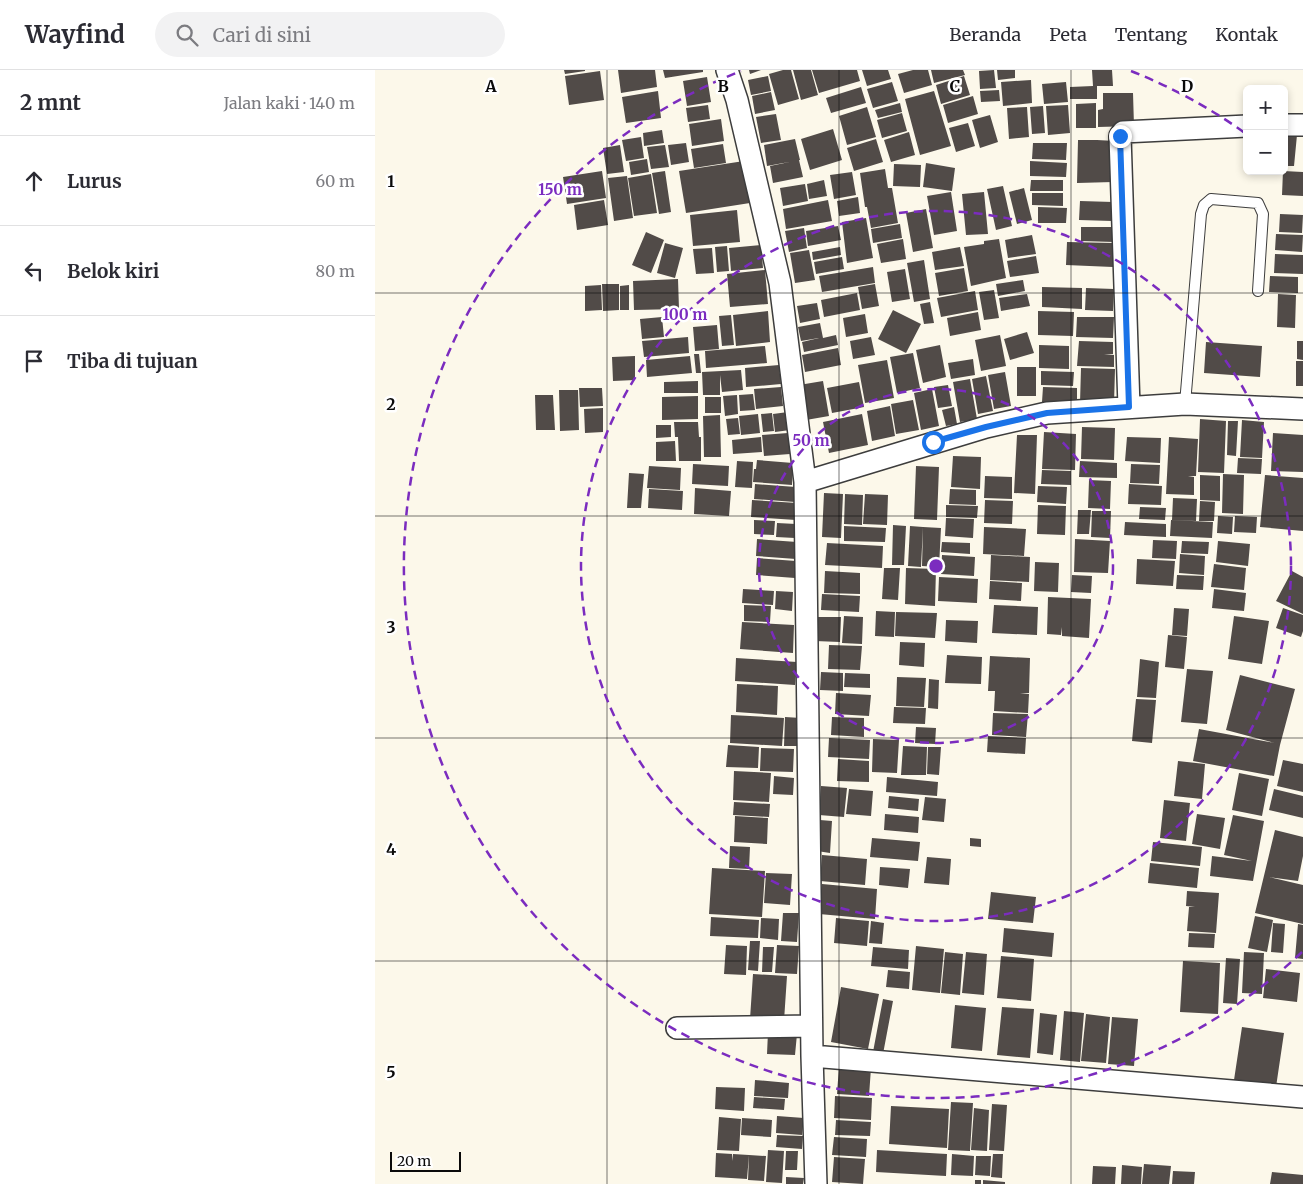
<!DOCTYPE html>
<html lang="id">
<meta charset="utf-8">
<style>
:root{--surface:#fff;--page:#f2f2f3;--text:#2b2b33;--muted:#7c7c81;--line:#e1e1e2}
body{margin:0;font-family:Merriweather,serif;background:var(--page);color:var(--text)}
.controls{position:absolute;right:15px;top:15px;display:grid;overflow:hidden;border-radius:8px;box-shadow:0 2px 8px #0003}
.controls button{width:45px;height:45px;display:grid;place-items:center;padding:0;border:0;border-bottom:1px solid var(--line);background:var(--surface);color:var(--text);font:25px sans-serif}
.scale{position:absolute;left:15px;bottom:12px;width:71px;box-sizing:border-box;padding-left:5px;border:2px solid #0a0a0a;border-top:0;font-size:14px;line-height:18px;white-space:nowrap;color:#0a0a0a;-webkit-text-stroke:4px #fff;paint-order:stroke}
.stop{position:absolute;width:15px;height:15px;margin:-11px;border:4px solid #1a73e8;border-radius:50%;background:#fff}
.stop.end{background:#1a73e8;border-color:#fff;box-shadow:0 1px 5px #0008}
.list{margin:0;padding:0;list-style:none}
h2{display:flex;justify-content:space-between;align-items:center;height:65px;margin:0;padding:0 20px;font-size:21px}
h2 small{font-size:16px;font-weight:400;color:var(--muted)}
.list li{display:grid;grid-template-columns:32px 1fr auto;gap:15px;align-items:center;box-sizing:border-box;height:90px;padding:0 20px;border-top:1px solid var(--line)}
.list b{display:block;font-size:19px;white-space:nowrap}
.list em{font-size:16px;font-style:normal;color:var(--muted)}
.icon{flex:none;width:28px;height:28px;fill:none;stroke:currentColor;stroke-width:2;stroke-linecap:round;stroke-linejoin:round}
.map{position:relative;flex:none;width:928px;height:1114px;overflow:hidden}
header{display:flex;align-items:center;gap:30px;box-sizing:border-box;height:70px;padding:0 25px;background:var(--surface);border-bottom:1px solid var(--line)}
header strong{font-size:24px}
nav{display:flex;gap:28px;margin-inline-start:auto;font-size:18px}
.search{width:350px;height:45px;background:var(--page);display:flex;align-items:center;gap:12px;box-sizing:border-box;padding:0 18px;border-radius:28px;color:var(--muted);font-size:19px}
main{display:flex}
aside{flex:1;background:var(--surface)}
.map>svg:first-child{display:block}
.building{fill:#514b48}
.lines{fill:none;stroke-linecap:round;stroke-linejoin:round}
.service-casing{stroke:#3d3d3d;stroke-width:12}
.minor-casing{stroke:#3d3d3d;stroke-width:24}
.service{stroke:#fff;stroke-width:10}
.minor{stroke:#fff;stroke-width:21}
.route{stroke:#1a73e8;stroke-width:6}
.grid{fill:none;stroke:#0a0a0a;stroke-width:1;stroke-opacity:0.55}
.ring{fill:none;stroke:#7b2cbf;stroke-width:2.5;stroke-dasharray:9 6}
.grid-label{font-size:16px;text-anchor:middle;font-weight:bold;fill:#0a0a0a;stroke:#fff;stroke-width:5;stroke-linejoin:round;paint-order:stroke}
.centre{fill:#7b2cbf;stroke:#fff;stroke-width:2.5}
.ring-label{font-size:15px;text-anchor:middle;font-weight:bold;fill:#7b2cbf;stroke:#fff;stroke-width:5;stroke-linejoin:round;paint-order:stroke}
</style>
<header>
<strong>Wayfind</strong>
<div class="search"><svg class="icon" aria-label="search" viewBox="0 0 24 24"><circle cx="10" cy="10" r="6"/><path d="M15 15l6 6"/></svg>Cari di sini</div>
<nav><a>Beranda</a><a>Peta</a><a>Tentang</a><a>Kontak</a></nav>
</header>
<main>
<aside>
<h2>2 mnt<small>Jalan kaki · 140 m</small></h2>
<ul class="list">
<li><svg class="icon" aria-label="ahead" viewBox="0 0 24 24"><path d="M12 20V5M6 11l6-6 6 6"/></svg><div><b>Lurus</b></div><em>60 m</em></li>
<li><svg class="icon" aria-label="left" viewBox="0 0 24 24"><path d="M17 20v-9H6M10 6l-5 5 5 5"/></svg><div><b>Belok kiri</b></div><em>80 m</em></li>
<li><svg class="icon" aria-label="arrive" viewBox="0 0 24 24"><path d="M6 21V4h12l-3 4 3 4H6"/></svg><div><b>Tiba di tujuan</b></div></li>
</ul>
</aside>
<div class="map">
<svg width="928" height="1114" viewBox="0 0 928 1114">
<rect width="100%" height="100%" fill="#fcf8ea"/>
<path class="building" d="M189 0H210V1L190 4Z
M243 0H280L282 17 246 23Z
M288 0H328V2L290 8Z
M374 0H386L375 4Z
M408 0H416L424 29 403 35 394 4Z
M418 0H436L443 25 426 30Z
M437 0H482L485 11 444 23Z
M487 0H513L516 9 492 16Z
M538 0H553L557 15 529 23 523 4Z
M556 0H588L590 5 559 13Z
M619 0 621 18 605 19 604 1Z
M622 0H640V8L623 10Z
M717 0H737L738 16H722V29H695V17L718 16Z
M225 1 229 30 194 35 190 6Z
M393 6 396 21 376 25 373 10Z
M589 6 595 25 566 34 561 15Z
M332 7 336 32 312 36 308 11Z
M656 10 657 33 628 36 626 12Z
M517 12 523 31 498 38 492 19Z
M691 12 693 32 669 34 667 14Z
M486 17 491 33 456 43 451 28Z
M624 20 625 31 606 32 605 21Z
M283 21 286 48 251 53 247 27Z
M559 21 576 76 545 85 530 29Z
M396 22 400 40 380 44 377 26Z
M728 23H758L759 56 723 57V40L728 39Z
M598 26 603 44 573 53 568 35Z
M525 33 527 42 503 48 500 40Z
M721 33V58H701V34Z
M333 35 335 49 313 52 311 38Z
M693 35 695 63 673 65 671 36Z
M668 36 670 63 657 64 655 37Z
M492 37 501 67 472 75 464 46Z
M652 37 654 67 634 69 632 38Z
M527 43 532 61 507 68 502 50Z
M401 44 406 70 386 73 381 47Z
M615 45 623 72 605 78 597 50Z
M346 49 349 71 317 76 314 54Z
M593 53 600 76 581 82 574 58Z
M458 59 467 90 435 100 426 69Z
M287 60 289 73 269 76 268 63Z
M534 62 540 85 516 92 509 70Z
M909 64 922 65 919 96H909Z
M266 67 269 88 251 91 247 70Z
M420 69 425 90 392 96 389 75Z
M501 69 508 92 479 101 472 78Z
M703 70H722L721 80 722 70 740 71 738 112 702 113Z
M311 73 314 92 296 95 293 75Z
M658 73H692L691 90 657 89Z
M348 74 351 93 319 98 316 79Z
M245 75 249 102 232 104 228 78Z
M290 75 294 97 276 99 272 77Z
M272 89 274 102 256 105 254 92Z
M424 90 428 107 398 113 395 96Z
M369 91 375 133 311 143 304 101Z
M655 91 692 93 691 107 655 106Z
M551 93 580 98 577 121 548 117Z
M519 94 546 95 545 117 518 116Z
M510 99 513 118H517L523 153 496 158 492 137H490L485 103Z
M227 101 231 128 192 134 188 107Z
M290 101 296 142 284 144 277 103Z
M908 101 928 102V126L907 125Z
M477 102 481 125 459 129 455 105Z
M276 104 282 143 259 146 253 108Z
M252 106 258 148 239 151 233 108Z
M449 110 452 126 434 129 432 114Z
M656 110H688V121H655Z
M430 114 433 131 408 136 405 118Z
M628 116 637 156 621 160 612 119Z
M649 118 657 150 642 154 634 122Z
M576 122 582 161 559 165 552 126Z
M609 122 613 164 591 165 587 124Z
M657 123H688V136L657 135Z
M483 127 485 143 464 146 462 131Z
M229 130 233 155 202 160 199 135Z
M453 130 457 151 411 159 408 139Z
M705 131 738 132 737 151 704 150Z
M663 137 692 138 691 153H663Z
M551 139 558 178 538 182 531 143Z
M362 140 365 172 318 176 315 145Z
M905 144 928 145 927 163 904 162Z
M491 148 498 188 472 193 467 152Z
M525 154 527 168 498 173 496 159Z
M463 156 466 170 433 176 431 161Z
M706 157H739V172L706 171Z
M429 158 432 178 414 182 410 161Z
M271 162 289 170 276 203 257 195Z
M901 164 928 165 927 182 900 180Z
M657 165 661 184 633 188 630 170Z
M528 169 531 189 506 193 502 174Z
M624 169 631 208 596 216 589 177 609 174V171Z
M692 172 739 173 738 197 691 195Z
M290 173 308 178 300 208 282 203Z
M386 175 388 198 356 201 354 178Z
M352 176 354 201 342 202 340 177Z
M465 177 466 185 438 190 437 182Z
M585 177 589 196 560 200 557 182Z
M337 178 339 203 321 204 318 179Z
M434 180 440 210 420 213 415 183Z
M900 184 928 185V204L899 203Z
M661 186 664 203 635 207 632 191Z
M467 187 469 199 441 204 439 192Z
M549 190 555 229 539 232 532 193Z
M498 197 500 213 447 222 444 206Z
M589 198 593 221 564 226 560 203Z
M530 199 535 229 517 232 512 202Z
M390 200 393 234 355 237 352 204Z
M895 206 923 207V223L894 222Z
M303 209 304 239 259 240 258 211Z
M648 210 650 221 623 226 621 214Z
M227 214H244V240L228 241Z
M500 214 504 236 487 239 483 217Z
M226 215 227 240 210 241V216Z
M254 215V240H245V216Z
M667 217 707 218V239L667 237Z
M711 218 739 219 738 241 710 240Z
M619 220 624 248 609 250 604 222Z
M600 221 603 240 566 247 562 228Z
M482 223 485 240 449 247 446 230Z
M652 224 655 236 626 241 624 228Z
M903 224 921 225 920 258 902 257Z
M555 232 559 253 549 254 545 234Z
M442 233 445 249 425 253 422 236Z
M518 240 546 254 531 283 503 269Z
M393 241 395 272 361 276 358 245Z
M663 241 699 242 698 266 663 265Z
M603 242 606 260 575 266 572 248Z
M490 244 493 263 471 267 468 248Z
M356 245 359 275 347 276 344 246Z
M287 247 289 267 267 269 265 249Z
M702 247H739L738 268 701 267Z
M445 253 448 268 461 265 463 275 429 282 427 272 444 268 426 271 423 257Z
M342 255 344 279 320 281 318 257Z
M652 262 659 283 635 290 629 269Z
M625 265 631 296 606 301 600 270Z
M313 267 314 283 269 287 267 271Z
M496 267 500 285 478 289 475 271Z
M704 271 738 272V284H729L739 285V297L702 296Z
M922 271H928V290L922 289Z
M831 272 887 276 885 307 829 303Z
M565 275 571 307 548 313 541 280Z
M664 275 694 276V299L664 298Z
M390 276 392 293 331 298 330 281Z
M463 278 466 295 430 302 427 285Z
M538 283 545 318 522 323 515 287Z
M319 284H324L326 303H321Z
M260 286V310L238 311 237 287Z
M315 286 317 303 272 307 271 290Z
M598 289 600 305 576 309 573 293Z
M512 290 519 328 490 333 483 295Z
M921 291H928V316H921Z
M404 295 406 314 371 317 370 298Z
M642 297H661V326H642Z
M706 298 740 299 739 334 705 333Z
M366 300 368 320 347 322 345 305V325H328L327 302Z
M666 301 699 302 698 316 666 315Z
M630 302 636 336 619 339 613 305Z
M611 306 618 341 603 344 597 309Z
M595 309 602 349 585 352 578 312Z
M323 311V323H289V312Z
M448 311 454 346 431 350 424 315Z
M484 312 489 337 457 343 452 318Z
M573 315 577 336 563 338 559 317Z
M406 317 408 336 381 339 379 319Z
M668 317 702 318V334L667 332Z
M204 318H227L228 336 205 337Z
M557 319 564 356 546 360 539 323Z
M184 320H203L204 360 185 361Z
M378 324 380 340 365 341 364 325Z
M160 325H178L180 360H161Z
M362 325 363 344 350 346 348 326Z
M323 326V349L287 350V327Z
M330 327H346V343H330Z
M538 330 544 360 521 364 516 334Z
M515 336 520 366 497 371 492 341Z
M579 337 582 354 571 356 567 340Z
M228 338V362L210 363 209 339Z
M413 342 415 360 400 362 398 344Z
M397 343 399 361 388 362 386 344Z
M383 344 385 363 366 365 364 346Z
M487 344 493 375 454 383 448 352Z
M345 345 346 387H329L328 346Z
M363 348 365 364 353 365 351 349Z
M825 349 851 351 849 403 823 402Z
M867 350 889 352 887 388 865 387Z
M853 351H863L861 386 852 385Z
M299 352H323L324 367H326V391H304L303 367H300Z
M281 355H296V367L281 368Z
M707 357 740 358 739 390 706 389Z
M669 362 701 364 700 400 667 399Z
M413 363 415 384 389 386 387 365Z
M898 363 928 365V402L896 401Z
M642 365H662L660 424 639 423Z
M386 367 387 382 358 384 357 370Z
M752 367 786 368 785 393 750 391Z
M794 367 823 369 821 406H813L819 407V425L791 424Z
M300 371 301 391H281V372Z
M578 386 606 387 605 419 576 417Z
M863 388 887 389 886 404 862 403Z
M382 390 418 393 417 415 378 412 379 399H381Z
M362 391 378 392 377 418 360 417Z
M705 391 742 393V408L704 407Z
M318 394 354 396 353 416 317 414Z
M756 394 785 395 784 414 755 413Z
M274 396 306 398 305 420 272 418Z
M541 396 564 397 562 450 539 449Z
M667 400 696 401V415L666 414Z
M254 403 269 404 266 438H252Z
M848 404 869 405 868 444 847 443Z
M825 405 845 406V431L825 430Z
M890 405 928 408V461L885 457Z
M610 406 637 407V429L609 428Z
M714 410 736 411 735 439 713 438Z
M380 414 421 417 420 432 379 429Z
M754 414 787 416 786 435 753 434Z
M663 416 692 417 691 434 662 432Z
M320 418 356 421 354 446 319 444Z
M274 419 308 421 307 440 273 438Z
M575 419 601 420V435L574 434Z
M449 423 468 424 466 468 447 467Z
M470 424 488 425 487 455 469 454Z
M490 424 513 425 512 455 488 454Z
M798 428 822 429 821 451 797 450Z
M377 430 422 433 421 450 376 447Z
M610 430 638 431 637 454 609 453Z
M825 431 840 432 839 451H824Z
M571 435 603 436 602 448 571 447Z
M663 435 691 436 690 465 662 464Z
M765 437 791 438 790 450 764 449Z
M703 440H716L714 464H702Z
M717 441H736L735 468 716 467Z
M843 446 858 447 857 464 842 463Z
M860 446 882 447 881 463 859 462Z
M571 448 599 449 598 468 570 466Z
M379 450 400 451 399 465 379 464Z
M796 450 838 452 837 468 795 466Z
M750 452 791 454V467L749 465Z
M402 453 421 454 420 468 401 467Z
M518 455 531 456 529 495H517Z
M469 456 511 458 510 472 469 471Z
M535 456 548 457 546 497 533 496Z
M548 457 566 458 564 497 547 496Z
M609 457 651 459 649 486 608 484Z
M382 469 422 472 421 489 381 486Z
M700 469 735 471 733 503 699 502Z
M778 470 802 471 801 489 777 488Z
M807 471 834 472 833 484 806 483Z
M843 471 875 474 873 496 841 492Z
M567 472 595 473V484L566 482Z
M452 473 508 476 507 498 450 495Z
M805 484 830 486 829 505 804 503Z
M567 485 600 487 599 506 566 504Z
M616 485 655 487 654 512 615 510Z
M382 488 421 491 420 508 381 505Z
M762 489 800 491 798 516 761 514Z
M660 492 684 493 683 522 659 521Z
M839 494 871 498 869 520 836 517Z
M509 498H525L523 530 507 529Z
M531 498 561 499 560 536 530 534Z
M450 501 485 503V524L449 523Z
M917 501 928 507V544L901 531Z
M697 505 717 506 716 523 696 522Z
M802 505 829 506 828 520 801 519Z
M564 507 603 509 602 533 563 531Z
M615 511 647 513 646 531 614 529Z
M368 519 399 521 398 535 367 533Z
M839 519 871 523 869 541 837 538Z
M401 521 418 522 417 541 400 539Z
M447 524 485 526 484 542 446 540Z
M673 527 716 529 714 568 687 566V557L686 565 672 564Z
M369 535 396 536 395 552 369 551Z
M619 535 663 537 662 565 617 563Z
M799 538 814 539 812 566 797 565Z
M908 538 928 545V561L926 567 901 558Z
M501 541 520 542 519 567 500 566Z
M521 542 562 543 560 568 520 566Z
M469 546 488 547 487 574 467 573Z
M859 546 894 551 887 594 853 589Z
M441 547H466L465 572 440 571Z
M571 550 603 551 602 573 570 571Z
M367 552 419 555 418 583 365 579Z
M793 565 812 567 809 599 790 597Z
M525 572 550 573 549 597 524 595Z
M454 575 487 576 485 600 453 599Z
M572 585 607 587 606 614 570 613Z
M615 586 655 588 654 623H645L654 624 653 643 619 641 620 621H613Z
M361 588 422 592 420 615 360 611Z
M765 589 784 592 781 628 762 627Z
M812 599 838 601 832 654 806 652Z
M446 602 468 603V621L445 620Z
M470 603 495 604V618L469 617Z
M865 605 920 619 905 675 899 706 818 691 824 659 900 673 851 660Z
M522 607 551 608 549 637 521 636Z
M554 609 564 610 563 639 553 638Z
M362 614 403 616 402 645 361 642Z
M461 623 496 625 494 646 460 644Z
M761 629 781 630 777 673 757 671Z
M519 637 551 638 550 654 518 653Z
M618 643 653 644 651 667 617 665Z
M356 645 409 648 407 676 355 673Z
M410 647 426 648 424 676H409Z
M457 647 489 648V667L456 665Z
M541 657 561 658 560 674 540 673Z
M613 666 651 668 650 684 612 682Z
M454 668 495 670 494 689 453 687Z
M498 669 524 670 522 703 497 702Z
M353 675 384 677 383 698 351 697Z
M528 676 552 677 551 705H526Z
M553 677H566L564 705 552 704Z
M386 678 419 679 418 702 385 701Z
M463 689 494 691V712L462 711Z
M908 690 928 694V722L902 716Z
M803 691 830 694 827 729 799 726Z
M359 701 396 703 394 732 358 730Z
M864 703 894 709 887 746 857 740Z
M399 706 419 708 418 725 398 724Z
M512 707 563 712 562 726 511 722Z
M446 716 472 718 469 747 444 745Z
M474 719 498 721 496 746 471 744Z
M899 719 928 726V748L894 740Z
M514 726 544 729 543 741 513 738Z
M550 727 571 729 569 752 547 750Z
M789 730 815 733 811 771 785 768Z
M359 732 395 734 394 747 358 745Z
M510 744 544 747 543 763 509 760Z
M822 744 850 748 845 779 817 774Z
M858 745 889 751 878 811 835 806 837 786 877 791 849 785Z
M360 746 393 748 392 774 359 772Z
M445 750 457 751 455 783 442 781Z
M900 760 928 767V786L923 811 894 807 928 815V854L880 843Z
M497 768 545 772 543 791 495 787Z
M595 768 606 769V777L595 776Z
M778 772 827 777 825 796 776 791Z
M355 776 375 777 374 799 354 798Z
M447 785 492 789 490 815 445 811Z
M552 787 576 789 574 815 549 813Z
M775 793 824 798 822 818 773 813Z
M505 797 535 799 533 818 504 815Z
M337 798 390 801 387 847 334 844Z
M391 803 417 804 415 835 389 833Z
M447 814 502 819 500 849 444 844Z
M812 821 844 823 841 863 812 861 814 837H820L811 836Z
M616 822 661 827 658 853 613 849Z
M408 843H424L422 872 406 871Z
M880 846 898 850 892 882 873 878Z
M336 847 384 850 383 868 335 866Z
M386 848 404 849 403 870 385 868Z
M461 848 494 851 492 876 459 873Z
M496 851 509 853 507 874 494 873Z
M898 853 910 854 908 883 896 882Z
M923 854 928 855V889L920 888Z
M629 858 679 863 677 887 627 882Z
M814 863 840 864 839 878 813 877Z
M375 871H385L383 901 373 900Z
M351 875 372 876 371 905 349 904Z
M402 875 424 876 422 904 400 903Z
M541 876 569 879 565 923 537 920Z
M388 877H399L397 902H387Z
M498 877 534 880 533 899 496 896Z
M570 882 588 884 585 925 566 923Z
M591 882 612 884 609 925 587 923Z
M869 882 889 883 887 924 867 923Z
M626 886 659 889 656 931 622 928Z
M851 888 865 889 862 934 848 933Z
M808 891 845 893 843 944 805 942Z
M891 899 925 903 922 932 888 928Z
M513 900 535 902 534 919 511 917Z
M378 904 412 906 409 951 375 949Z
M466 917 504 924 493 979 456 972Z
M508 929 518 931 508 984 498 982Z
M580 935 611 938 607 981 576 978Z
M627 937 659 939 655 988 622 985Z
M689 941 709 943 705 992 685 990Z
M665 943 682 945 678 985 662 983Z
M711 944 735 947 731 993 706 991Z
M737 947 763 949 759 996 733 994Z
M867 957 909 963 901 1017 859 1010Z
M393 962 422 964 420 985 392 984Z
M464 996 496 998 494 1026 462 1024Z
M380 1010 414 1013 413 1028 379 1026Z
M341 1017 370 1018 369 1041 340 1039Z
M460 1026 497 1028 496 1050 459 1048Z
M379 1027 410 1029 409 1040 378 1038Z
M576 1032 598 1033 595 1081 573 1080Z
M617 1034 632 1035 629 1081 614 1080Z
M516 1036 574 1039 572 1078 514 1074Z
M599 1038 614 1040 612 1081 596 1080Z
M402 1046 429 1048 427 1065 401 1063Z
M344 1047 366 1049 364 1081 342 1080Z
M367 1048 397 1050 396 1067 366 1065Z
M461 1050 496 1052 495 1066 460 1065Z
M402 1065 428 1066 427 1079 401 1077Z
M459 1067 492 1069 491 1087 457 1085Z
M393 1080 409 1081 407 1113 391 1112Z
M502 1080 572 1084 571 1106 501 1102Z
M411 1081H423L422 1100H410Z
M341 1083 357 1084 358 1091V1084L374 1085 372 1109 340 1107Z
M577 1084 599 1086 598 1106 576 1105Z
M618 1084H628L627 1108 616 1107Z
M374 1085 391 1086 389 1111 373 1110Z
M601 1086H616L615 1106 600 1105Z
M459 1087 490 1089 488 1114 457 1112Z
M769 1094 796 1096 794 1114H767Z
M747 1095 767 1097 766 1114H746Z
M718 1096 741 1097 740 1114H717Z
M798 1101 820 1102 819 1114H797Z
M897 1102 928 1105V1114H895Z
M411 1107 429 1108 428 1114H411Z
M600 1110H606V1114H600Z
M608 1110 630 1112V1114H608Z"/>
<g class="lines">
<defs>
<path id="service" d="M810 334 826 144 829 135 836 129 883 133 888 144 883 221"/>
<path id="minor" d="M352 0 362 30 405 213 430 412 437 986 441 1114
M909 55H928
M754 337 745 66 748 62 872 56
M430 412 611 357 672 343 810 334 928 339
M302 958 436 956
M437 986 928 1027"/>
</defs>
<use href="#service" class="service-casing"/>
<use href="#minor" class="minor-casing"/>
<use href="#service" class="service"/>
<use href="#minor" class="minor"/>
</g>
<g class="lines">
<path class="route" d="M558 372 611 357 672 343 754 337 745 66"/>
</g>
<path class="grid" d="M232 0V1114M464 0V1114M696 0V1114M0 223H928M0 446H928M0 668H928M0 891H928"/>
<g class="ring">
<circle cx="561" cy="496" r="177"/>
<circle cx="561" cy="496" r="355"/>
<path d="M927 882A532 532 0 1 1 366 1M756 1A532 532 0 0 1 870 63"/>
</g>
<g class="grid-label">
<text x="116" y="22">A</text>
<text x="348" y="22">B</text>
<text x="580" y="22">C</text>
<text x="812" y="22">D</text>
<text x="16" y="117">1</text>
<text x="16" y="340">2</text>
<text x="16" y="563">3</text>
<text x="16" y="785">4</text>
<text x="16" y="1008">5</text>
</g>
<circle cx="561" cy="496" r="8" class="centre"/>
<g class="ring-label">
<text x="185" y="125">150 m</text>
<text x="310" y="250">100 m</text>
<text x="436" y="376">50 m</text>
</g>
</svg>
<div class="controls">
<button>+</button>
<button>−</button>
</div>
<div class="scale">20 m</div>
<div class="stop" style="left:558px;top:372px"></div>
<div class="stop end" style="left:745px;top:66px"></div>
</div>
</main>
